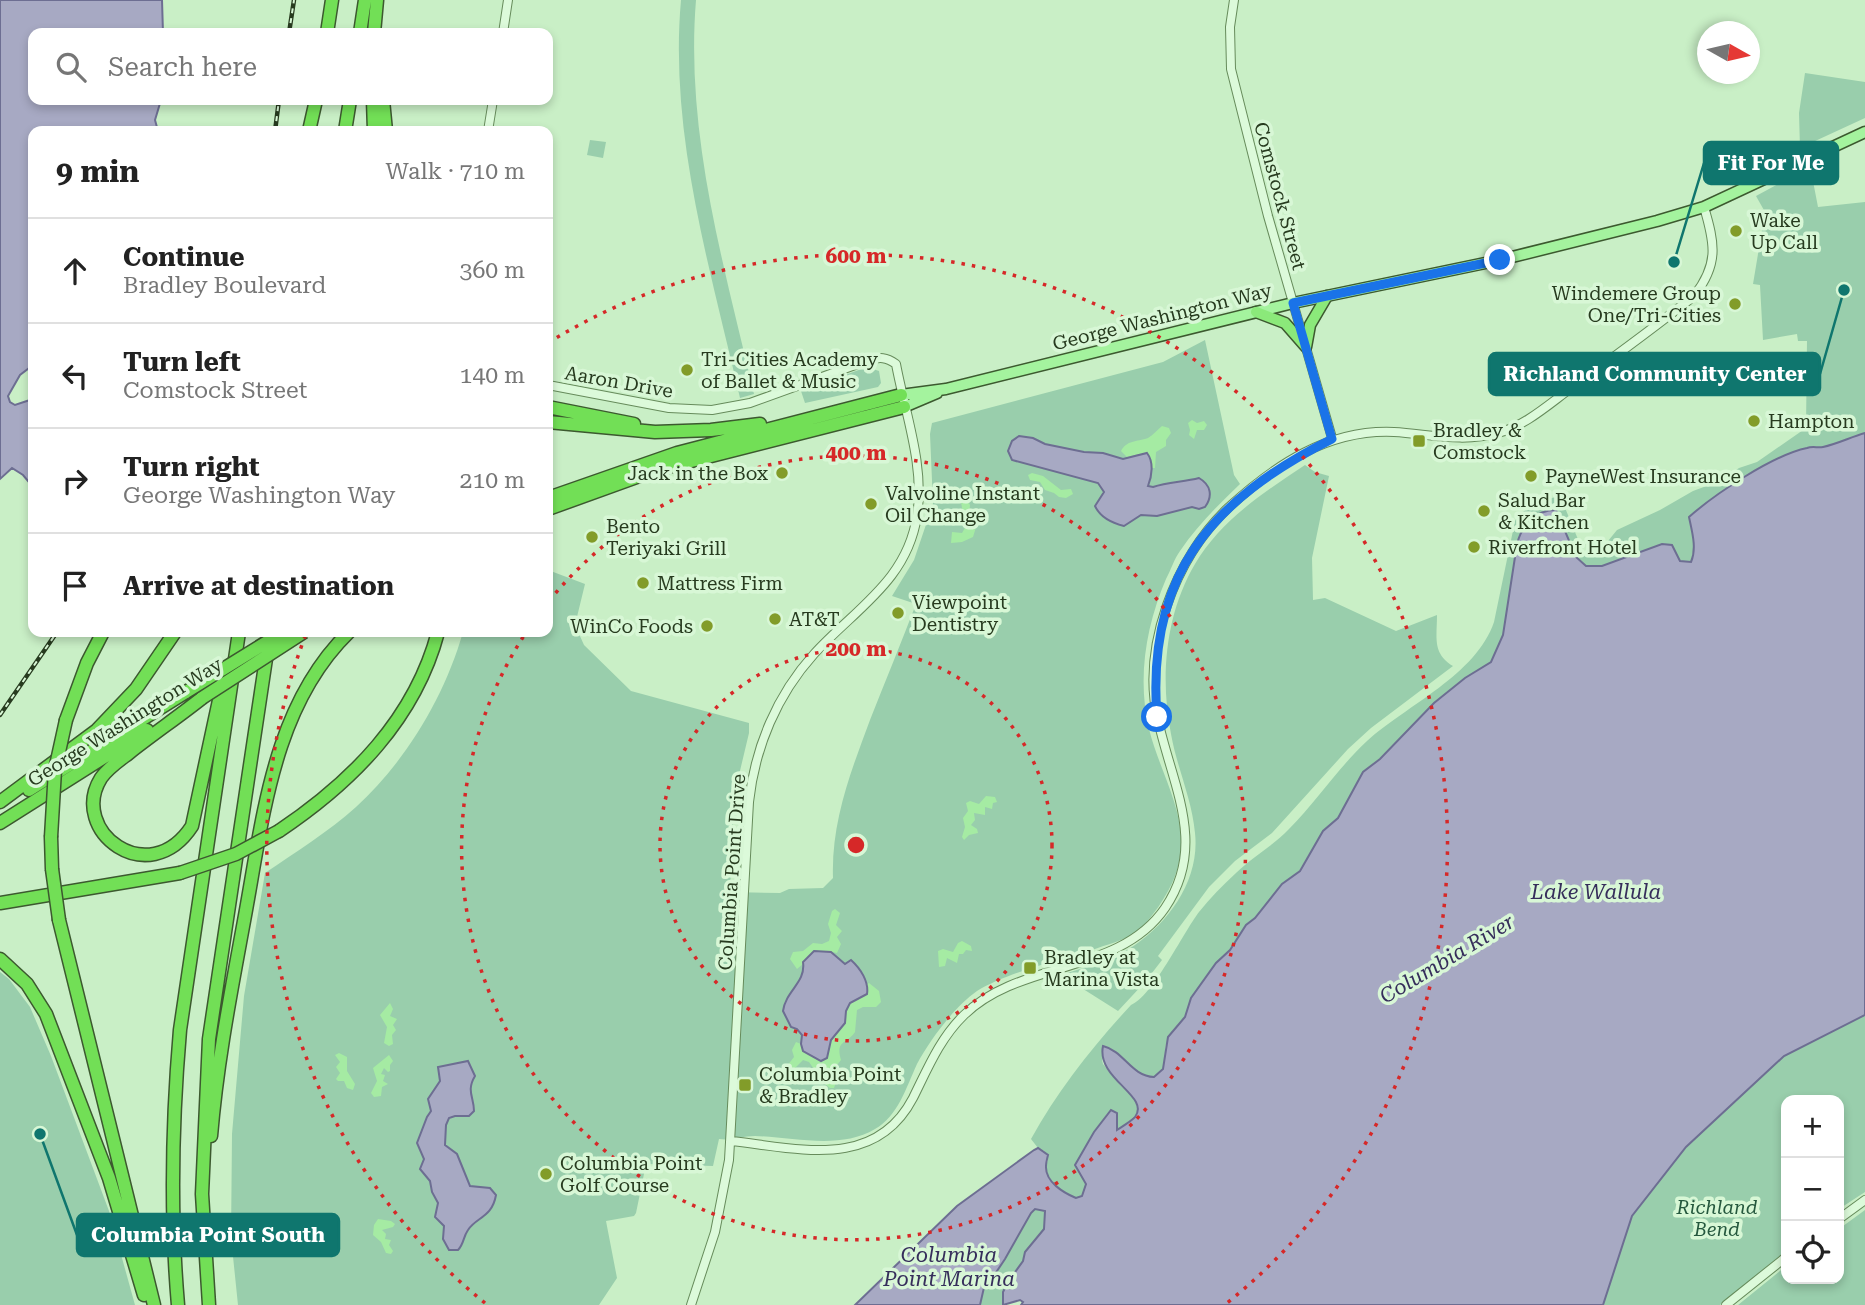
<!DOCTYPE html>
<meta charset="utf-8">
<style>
:root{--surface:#fff;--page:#f6f6f6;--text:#222;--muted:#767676;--line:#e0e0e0}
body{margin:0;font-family:"Roboto Serif",serif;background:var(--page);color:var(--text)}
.controls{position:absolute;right:21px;bottom:21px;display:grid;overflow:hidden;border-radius:14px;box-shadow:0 4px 10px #0003}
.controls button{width:63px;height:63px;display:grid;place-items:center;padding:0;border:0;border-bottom:2px solid var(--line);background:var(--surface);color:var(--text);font:35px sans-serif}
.compass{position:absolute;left:1697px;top:21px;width:63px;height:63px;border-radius:50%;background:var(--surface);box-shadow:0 4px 10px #0003;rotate:98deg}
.stop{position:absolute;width:21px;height:21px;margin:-16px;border:5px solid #1a73e8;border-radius:50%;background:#fff}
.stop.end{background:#1a73e8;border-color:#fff;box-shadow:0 2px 7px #0008}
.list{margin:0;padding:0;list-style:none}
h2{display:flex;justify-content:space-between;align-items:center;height:91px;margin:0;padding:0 28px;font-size:30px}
h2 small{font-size:23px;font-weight:400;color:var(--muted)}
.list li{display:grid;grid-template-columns:46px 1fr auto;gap:21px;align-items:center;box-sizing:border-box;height:105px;padding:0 28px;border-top:2px solid var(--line)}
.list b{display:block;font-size:26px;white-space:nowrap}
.list p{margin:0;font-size:23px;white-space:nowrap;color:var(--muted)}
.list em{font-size:23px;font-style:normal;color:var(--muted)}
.icon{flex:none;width:38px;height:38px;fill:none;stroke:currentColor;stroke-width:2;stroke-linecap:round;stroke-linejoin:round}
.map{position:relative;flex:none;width:1865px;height:1305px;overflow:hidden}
.search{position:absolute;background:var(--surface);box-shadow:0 4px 10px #0003;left:28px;top:28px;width:525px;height:77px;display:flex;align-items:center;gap:18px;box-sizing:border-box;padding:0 24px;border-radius:14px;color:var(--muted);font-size:26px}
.panel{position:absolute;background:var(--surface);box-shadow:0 4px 10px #0003;left:28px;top:126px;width:525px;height:511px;border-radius:14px}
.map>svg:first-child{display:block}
.green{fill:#99ceac}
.sand{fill:#a5eba3}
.water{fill:#a7a9c3;stroke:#6d6e92;stroke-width:2}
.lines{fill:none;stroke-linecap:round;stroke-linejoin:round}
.tertiary-casing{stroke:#668b5b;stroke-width:10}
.primary-casing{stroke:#3c592f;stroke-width:13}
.trunk-casing{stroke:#3c592f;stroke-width:13}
.motorway-casing{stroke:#3c592f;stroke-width:15}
.tertiary{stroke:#dcfada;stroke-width:8}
.primary{stroke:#a4f39e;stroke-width:10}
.trunk{stroke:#8be97a;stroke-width:10}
.motorway{stroke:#72df56;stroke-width:12}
.rail-casing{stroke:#273b1f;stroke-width:4.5}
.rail{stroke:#d8f7d6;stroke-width:2;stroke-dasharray:5;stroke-linecap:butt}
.motorway-bridge-casing{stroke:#3c592f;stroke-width:15;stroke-linecap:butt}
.motorway-bridge{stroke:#72df56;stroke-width:12}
.route{stroke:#1a73e8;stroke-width:9}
.ring{fill:none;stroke:#d62828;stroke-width:3.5;stroke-dasharray:3.5 7}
.poi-dot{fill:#829c29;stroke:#d8f7d6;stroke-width:2.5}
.labels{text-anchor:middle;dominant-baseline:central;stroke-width:7;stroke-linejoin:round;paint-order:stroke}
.street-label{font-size:19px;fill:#273b1f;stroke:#d8f7d6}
.poi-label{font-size:19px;fill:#273b1f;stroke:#d8f7d6;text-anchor:start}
.park-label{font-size:19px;font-style:italic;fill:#25583e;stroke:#d8f7d6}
.water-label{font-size:21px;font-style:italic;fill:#362e5b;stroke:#d8f7d6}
.centre{fill:#d62828;stroke:#d8f7d6;stroke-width:3.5}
.ring-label{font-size:21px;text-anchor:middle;font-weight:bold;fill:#d62828;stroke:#d8f7d6;stroke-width:7;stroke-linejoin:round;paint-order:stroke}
.leader{fill:none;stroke:#0f766e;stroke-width:2.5}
.callout-dot{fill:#0f766e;stroke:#d8f7d6;stroke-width:2.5}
.callout{fill:#0f766e;stroke:#0f766e;stroke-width:2.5}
.callout-label{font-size:21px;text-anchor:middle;font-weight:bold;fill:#fff}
</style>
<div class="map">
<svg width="1865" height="1305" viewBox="0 0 1865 1305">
<rect width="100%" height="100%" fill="#c9efc6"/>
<path class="green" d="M681 0H696C685 134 724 265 754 394L740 398C710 267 669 135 681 0Z
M1805 73 1865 82V118L1800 148 1799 113Z
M590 140 606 142 603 158 587 155Z
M1808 168 1812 176 1818 207 1865 202V433C1851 437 1837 444 1823 447 1818 448 1812 446 1807 448 1774 454 1715 494 1689 517L1694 546 1691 562 1680 561 1672 545 1662 544 1602 566H1586L1576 557 1556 510 1546 511 1533 518 1517 544 1503 635 1491 662 1465 678 1434 703 1380 759 1363 772 1338 818 1323 831 1299 871 1282 884 1255 918 1246 925 1230 950 1216 963 1191 998 1185 1017 1173 1030 1166 1044 1163 1069 1154 1077 1139 1074 1110 1048 1102 1060 1103 1064 1121 1086 1136 1099 1138 1113 1117 1131V1117L1107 1114 1075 1165 1086 1184 1082 1196 1076 1199C1062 1191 1052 1184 1045 1169L1048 1160 1044 1151 1038 1148 1031 1139C1058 1090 1093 1046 1131 1005 1152 997 1183 933 1199 912 1210 898 1223 885 1236 873 1252 857 1273 846 1289 829 1317 801 1338 768 1367 741 1407 705 1476 675 1494 622L1515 521C1521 509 1547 495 1561 498L1584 554 1595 557 1617 530 1660 510 1693 491 1720 481 1739 468 1757 462 1806 428 1807 341H1798L1797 334 1763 340 1760 285 1753 284 1765 212 1756 196Z
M1205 340 1234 475 1240 484C1218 505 1197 526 1180 551 1174 559 1171 570 1166 579 1146 626 1137 678 1149 729 1161 778 1195 824 1175 876 1169 893 1150 922 1136 932 1124 941 1105 945 1092 950 1057 961 1008 972 977 991 954 1007 930 1040 917 1064 906 1088 898 1116 875 1129 840 1150 793 1137 755 1136 742 1136 732 1141 719 1139L713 1166 646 1164 636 1213 634 1216 606 1221 617 1278 599 1305H238L231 1237 232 1134 244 996 265 873C296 852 328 832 356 807 406 761 444 698 463 632H548V570L585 584 575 625 584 645 631 691 749 723V733L734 796 730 892 780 893 789 889 823 888 833 878C831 822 851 771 870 720 885 682 901 643 916 604L892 596 914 560 933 504 930 434 932 423 1163 362Z
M867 367 879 371 881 383 878 387 805 403 801 391Z
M1305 465 1315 472 1329 476 1312 558 1313 600 1325 598 1396 631 1437 615C1437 638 1432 653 1453 666L1371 728 1348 749 1272 833 1235 861 1209 887 1158 956 1162 960 1145 982 1118 1011 1061 975C1086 967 1114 960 1135 945 1171 920 1200 878 1195 833 1192 799 1177 768 1171 734 1160 678 1165 615 1195 564 1221 520 1263 493 1305 465Z
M0 972 9 979 30 1007 51 1056 109 1211 135 1305H0Z
M1865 1015V1192L1839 1209V1100H1786V1251L1720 1305H1603L1632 1216 1686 1147 1784 1056Z
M1035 1209 1044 1211V1229L1025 1252 1023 1261 1008 1282 1002 1303 1003 1305H980L985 1283 995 1274 1005 1259 1031 1213Z
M1865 1210V1305H1738L1786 1266V1279H1839V1229Z"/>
<path class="sand" d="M1192 420 1197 423 1204 421 1207 425 1204 430H1197L1194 439 1189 435 1190 430 1188 423Z
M1162 426 1169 428 1171 433 1166 440V446L1156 452 1155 468H1151V460L1139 454 1127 457 1121 451C1127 440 1136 442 1148 438 1153 435 1157 430 1162 426Z
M1032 473 1043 476 1061 490 1071 489 1073 494 1066 498 1059 497 1054 493 1045 490 1040 482 1030 480 1028 475Z
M967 500 970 505 969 516 977 524 973 537 962 542 951 543 952 532 962 533 966 526 960 514 962 508 961 502Z
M986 796 995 797 997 802 993 803 992 809 985 807V815L974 813 975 820 971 825 977 829 978 833 969 835 964 840 962 837 965 827 963 818 968 811 966 803 970 801 979 804Z
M835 909 840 913 836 925 842 931 837 937 841 944 837 953C809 947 815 955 797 969L790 959 793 952 803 951 813 943 822 944 829 941 831 933 828 924 832 911Z
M962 941 971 946 972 951 966 950 963 954H959L957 963 947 958 945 966 939 967 938 951 943 949 953 952 958 943Z
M869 983 879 991 881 1002 876 1007H863L857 1010 855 1032C847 1044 835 1040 841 1060L833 1070 836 1082 834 1088H830L820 1080 812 1077 814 1069 809 1062 803 1060 793 1070H789L787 1066 794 1057 792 1050 796 1042 801 1044 803 1051 821 1061 828 1056 831 1040 845 1023 846 1011 850 1003 867 994V984Z
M390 1003 393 1009 390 1016 397 1019 393 1025 396 1030 392 1035 393 1044 389 1046 384 1043 387 1027 380 1015Z
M339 1053 347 1057V1071L355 1084 353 1090 347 1088 344 1081H338L336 1079 340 1073 336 1067 340 1062 335 1055Z
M389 1055 393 1061 390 1065V1071L388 1072 384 1068 381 1074 385 1075 383 1081 388 1084 382 1087 381 1096 374 1097 371 1093 377 1081 373 1068Z
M378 1219 391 1221 395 1224 393 1227 382 1230 386 1234 385 1239 391 1240 389 1245 393 1251 391 1254 386 1253 381 1242 373 1235 374 1225Z"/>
<path class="water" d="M0 0H162L163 33H33V100H161L155 120 158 131H33V365L20 375 8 396 10 402 15 405 33 399V487L23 475 12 468 0 479Z
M1865 433V1015L1784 1056 1686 1147 1632 1216 1603 1305H1021L1023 1302 1020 1300 1003 1305V1292L1008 1282 1023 1261 1025 1252 1044 1229 1045 1211 1035 1209 1031 1213 1005 1259 995 1274 985 1283 980 1305H855L957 1206 1034 1150 1038 1148 1048 1155C1047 1159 1046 1163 1046 1166 1045 1182 1064 1193 1076 1198L1082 1196 1086 1184 1075 1165 1094 1132 1111 1110 1117 1113V1130C1123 1126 1130 1122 1135 1117 1151 1096 1096 1079 1103 1046 1124 1051 1131 1076 1154 1077L1163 1069 1168 1037 1185 1017 1191 998 1216 963 1230 950 1246 925 1255 918 1282 884 1300 871 1323 831 1338 818 1363 772 1380 759 1434 703 1465 678 1491 662 1503 635 1517 544C1522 525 1535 510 1556 510L1576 557 1586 566H1602L1662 544 1672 545 1680 561 1691 562C1697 548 1692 532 1689 517 1715 494 1773 455 1807 448 1812 446 1818 448 1823 447 1837 444 1851 437 1865 433Z
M1019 436 1033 438 1045 444 1084 452 1103 453 1123 459 1147 453C1154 462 1152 476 1148 486L1153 487C1168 482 1184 482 1199 478 1211 485 1213 496 1205 507L1199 509 1192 507 1157 516 1141 515 1124 526C1112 523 1100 517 1095 506L1104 492 1098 483 1012 460 1008 451 1012 441Z
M814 951 831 952 845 964 851 960C861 969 869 982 867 994L850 1003 846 1011 845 1023 831 1040 827 1058 821 1061 803 1051 801 1044 802 1035 797 1029 791 1027 783 1011C786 990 806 983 803 962Z
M468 1061 475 1076C466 1091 474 1097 474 1111L469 1116H455L449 1118 446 1125 445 1145 457 1154 470 1186 490 1188 496 1195C492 1218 476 1217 468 1230 463 1237 464 1244 458 1250H449L443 1239 444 1226 435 1217 438 1203 432 1192 430 1181 420 1169 424 1159 417 1143 427 1117 431 1111 428 1099 440 1081 438 1067Z"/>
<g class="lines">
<defs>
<path id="tertiary" d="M1234 0 1230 27 1231 69 1268 216 1332 438
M503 33 508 0
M488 131 493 100
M548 385 669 408 712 410 750 403 869 360C880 357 886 357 896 364 905 413 925 466 917 516 907 581 855 609 814 654 777 695 755 747 749 802L729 1160 715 1232 691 1305
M731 1141C797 1148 875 1171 913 1098 927 1070 940 1038 964 1015 1020 960 1119 975 1165 908 1208 845 1172 785 1158 720 1141 648 1175 558 1228 508 1275 465 1328 429 1394 432 1429 434 1463 443 1498 433 1527 425 1550 403 1574 386 1614 357 1655 327 1694 296 1719 264 1715 244 1704 207
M1839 1219 1865 1200
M1726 1305 1786 1257"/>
<path id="primary" d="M901 395 946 389 1293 303 1500 260 1657 221 1704 207 1865 132
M904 407 937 393"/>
<path id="trunk" d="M1256 312 1285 323 1306 347
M1306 347 1310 325 1327 296"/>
<path id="motorway" d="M327 33 332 0
M360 33 365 0
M374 33 377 0
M373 100 374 131
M383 100 386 131
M309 131 316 100
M345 131 350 100
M548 407 634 424
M548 422 655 432 711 430 760 424
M548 498 677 453 901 395
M548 509 656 470 904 407
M202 698C178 717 153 734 129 753 120 760 108 768 101 778 68 831 149 892 192 826L224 677
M66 720 87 663 103 632
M29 790 186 692
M0 802 97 730 136 689 175 632
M0 823 147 730
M279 831C352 782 415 719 438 632
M51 837 52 869
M0 903 180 873
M59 920 154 1305
M0 959 27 984 46 1014 109 1178 144 1295
M211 1136C217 1063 231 992 244 921 263 820 272 707 349 632
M178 1305C170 1213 172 1122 180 1030L239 632
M209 1305 202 1194 209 1039 270 632"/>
</defs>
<use href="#tertiary" class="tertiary-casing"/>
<use href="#primary" class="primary-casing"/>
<use href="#trunk" class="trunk-casing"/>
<use href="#motorway" class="motorway-casing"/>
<use href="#tertiary" class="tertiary"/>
<use href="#primary" class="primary"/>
<use href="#trunk" class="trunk"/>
<use href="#motorway" class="motorway"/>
<defs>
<path id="rail" d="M289 33 294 0
M275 131 279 100
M0 715 57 632"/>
</defs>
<use href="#rail" class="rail-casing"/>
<use href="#rail" class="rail"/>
<defs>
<path id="motorway-bridge" d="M186 692 283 632
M202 698 304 632
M51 837 55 770 66 720
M52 869 59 920
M180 873 236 854 279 831"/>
</defs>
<use href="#motorway-bridge" class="motorway-bridge-casing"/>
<use href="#motorway-bridge" class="motorway-bridge"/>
</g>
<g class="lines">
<path class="route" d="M1157 717C1146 575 1211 500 1332 439L1293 303 1500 260"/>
</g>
<g class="ring">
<circle cx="856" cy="845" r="196"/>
<path d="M549 601A392 392 0 1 1 525 634"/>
<path d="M485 1303A589 589 0 0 1 306 634M548 343A589 589 0 0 1 1227 1303"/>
</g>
<g class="poi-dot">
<circle cx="1736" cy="231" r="7"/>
<circle cx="1735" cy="304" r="7"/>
<circle cx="687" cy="370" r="7"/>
<circle cx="1754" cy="421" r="7"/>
<rect x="1412" y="434" width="14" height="14" rx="3.5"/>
<circle cx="782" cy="473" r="7"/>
<circle cx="1531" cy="476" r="7"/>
<circle cx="871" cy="504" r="7"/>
<circle cx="1484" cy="511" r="7"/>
<circle cx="592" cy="537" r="7"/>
<circle cx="1474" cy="547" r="7"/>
<circle cx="643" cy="583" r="7"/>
<circle cx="898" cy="613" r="7"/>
<circle cx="775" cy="619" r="7"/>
<circle cx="707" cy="626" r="7"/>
<rect x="1023" y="961" width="14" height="14" rx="3.5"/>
<rect x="738" y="1078" width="14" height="14" rx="3.5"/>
<circle cx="546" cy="1174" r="7"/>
</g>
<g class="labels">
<g class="street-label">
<text transform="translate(1280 196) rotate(75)">Comstock Street</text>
<text transform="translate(1162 317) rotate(-14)">George Washington Way</text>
<text transform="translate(619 382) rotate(10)">Aaron Drive</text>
<text transform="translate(125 722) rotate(-32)">George Washington Way</text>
<text transform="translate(732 872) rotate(-86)">Columbia Point Drive</text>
</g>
<g class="poi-label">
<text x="1750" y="220">Wake<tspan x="1750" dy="22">Up Call</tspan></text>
<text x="1721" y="293" text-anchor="end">Windemere Group<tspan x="1721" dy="22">One/Tri-Cities</tspan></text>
<text x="701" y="359">Tri-Cities Academy<tspan x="701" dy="22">of Ballet &amp; Music</tspan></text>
<text x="1768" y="421">Hampton</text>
<text x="1433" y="430">Bradley &amp;<tspan x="1433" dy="22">Comstock</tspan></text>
<text x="768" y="473" text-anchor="end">Jack in the Box</text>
<text x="1545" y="476">PayneWest Insurance</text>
<text x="885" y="493">Valvoline Instant<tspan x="885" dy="22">Oil Change</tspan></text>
<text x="1498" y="500">Salud Bar<tspan x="1498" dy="22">&amp; Kitchen</tspan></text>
<text x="606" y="526">Bento<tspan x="606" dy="22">Teriyaki Grill</tspan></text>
<text x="1488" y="547">Riverfront Hotel</text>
<text x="657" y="583">Mattress Firm</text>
<text x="912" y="602">Viewpoint<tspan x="912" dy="22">Dentistry</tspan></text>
<text x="789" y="619">AT&amp;T</text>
<text x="693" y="626" text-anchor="end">WinCo Foods</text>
<text x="1044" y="957">Bradley at<tspan x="1044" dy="22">Marina Vista</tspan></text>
<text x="759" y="1074">Columbia Point<tspan x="759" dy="22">&amp; Bradley</tspan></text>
<text x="560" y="1163">Columbia Point<tspan x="560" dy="22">Golf Course</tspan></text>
</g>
<g class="park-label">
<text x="1717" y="1207">Richland<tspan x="1717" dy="22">Bend</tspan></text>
</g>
<g class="water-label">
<text x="1596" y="892">Lake Wallula</text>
<text transform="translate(1447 959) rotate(-31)">Columbia River</text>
<text x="949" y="1255">Columbia<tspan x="949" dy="24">Point Marina</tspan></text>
</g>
</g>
<circle cx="856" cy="845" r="10" class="centre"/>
<g class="ring-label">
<text x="856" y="263">600 m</text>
<text x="856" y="460">400 m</text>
<text x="856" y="656">200 m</text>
</g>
<path class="leader" d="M1674 262L1704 163M1844 290L1820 374M40 1134L77 1235"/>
<g class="callout-dot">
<circle cx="1674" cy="262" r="7"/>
<circle cx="1844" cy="290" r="7"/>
<circle cx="40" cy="1134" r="7"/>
</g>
<g class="callout">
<rect x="1704" y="142" width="134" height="42" rx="7"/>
<rect x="1489" y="353" width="331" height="42" rx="7"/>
<rect x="77" y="1214" width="262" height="42" rx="7"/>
</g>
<g class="callout-label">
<text x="1771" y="170">Fit For Me</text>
<text x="1655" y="381">Richland Community Center</text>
<text x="208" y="1242">Columbia Point South</text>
</g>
</svg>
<div class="controls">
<button>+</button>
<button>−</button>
<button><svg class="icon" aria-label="locate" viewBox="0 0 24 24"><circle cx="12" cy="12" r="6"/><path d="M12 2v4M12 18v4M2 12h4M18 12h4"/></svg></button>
</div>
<svg class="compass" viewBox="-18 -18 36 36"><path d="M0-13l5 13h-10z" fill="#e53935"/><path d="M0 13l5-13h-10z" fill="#767676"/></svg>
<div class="stop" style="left:1157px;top:717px"></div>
<div class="stop end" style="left:1500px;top:260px"></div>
<div class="search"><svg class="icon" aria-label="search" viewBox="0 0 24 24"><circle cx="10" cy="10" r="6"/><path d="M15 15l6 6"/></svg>Search here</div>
<section class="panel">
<h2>9 min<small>Walk · 710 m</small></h2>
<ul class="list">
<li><svg class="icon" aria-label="ahead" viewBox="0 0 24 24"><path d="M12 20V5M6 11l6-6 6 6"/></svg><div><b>Continue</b><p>Bradley Boulevard</p></div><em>360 m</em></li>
<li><svg class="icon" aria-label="left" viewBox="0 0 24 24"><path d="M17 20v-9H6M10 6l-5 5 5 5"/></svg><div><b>Turn left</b><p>Comstock Street</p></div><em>140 m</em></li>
<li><svg class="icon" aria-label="right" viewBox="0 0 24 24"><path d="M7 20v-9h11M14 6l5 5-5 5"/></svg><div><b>Turn right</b><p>George Washington Way</p></div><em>210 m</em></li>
<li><svg class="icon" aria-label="arrive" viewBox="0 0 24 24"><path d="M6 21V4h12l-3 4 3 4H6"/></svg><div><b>Arrive at destination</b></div></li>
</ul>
</section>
</div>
